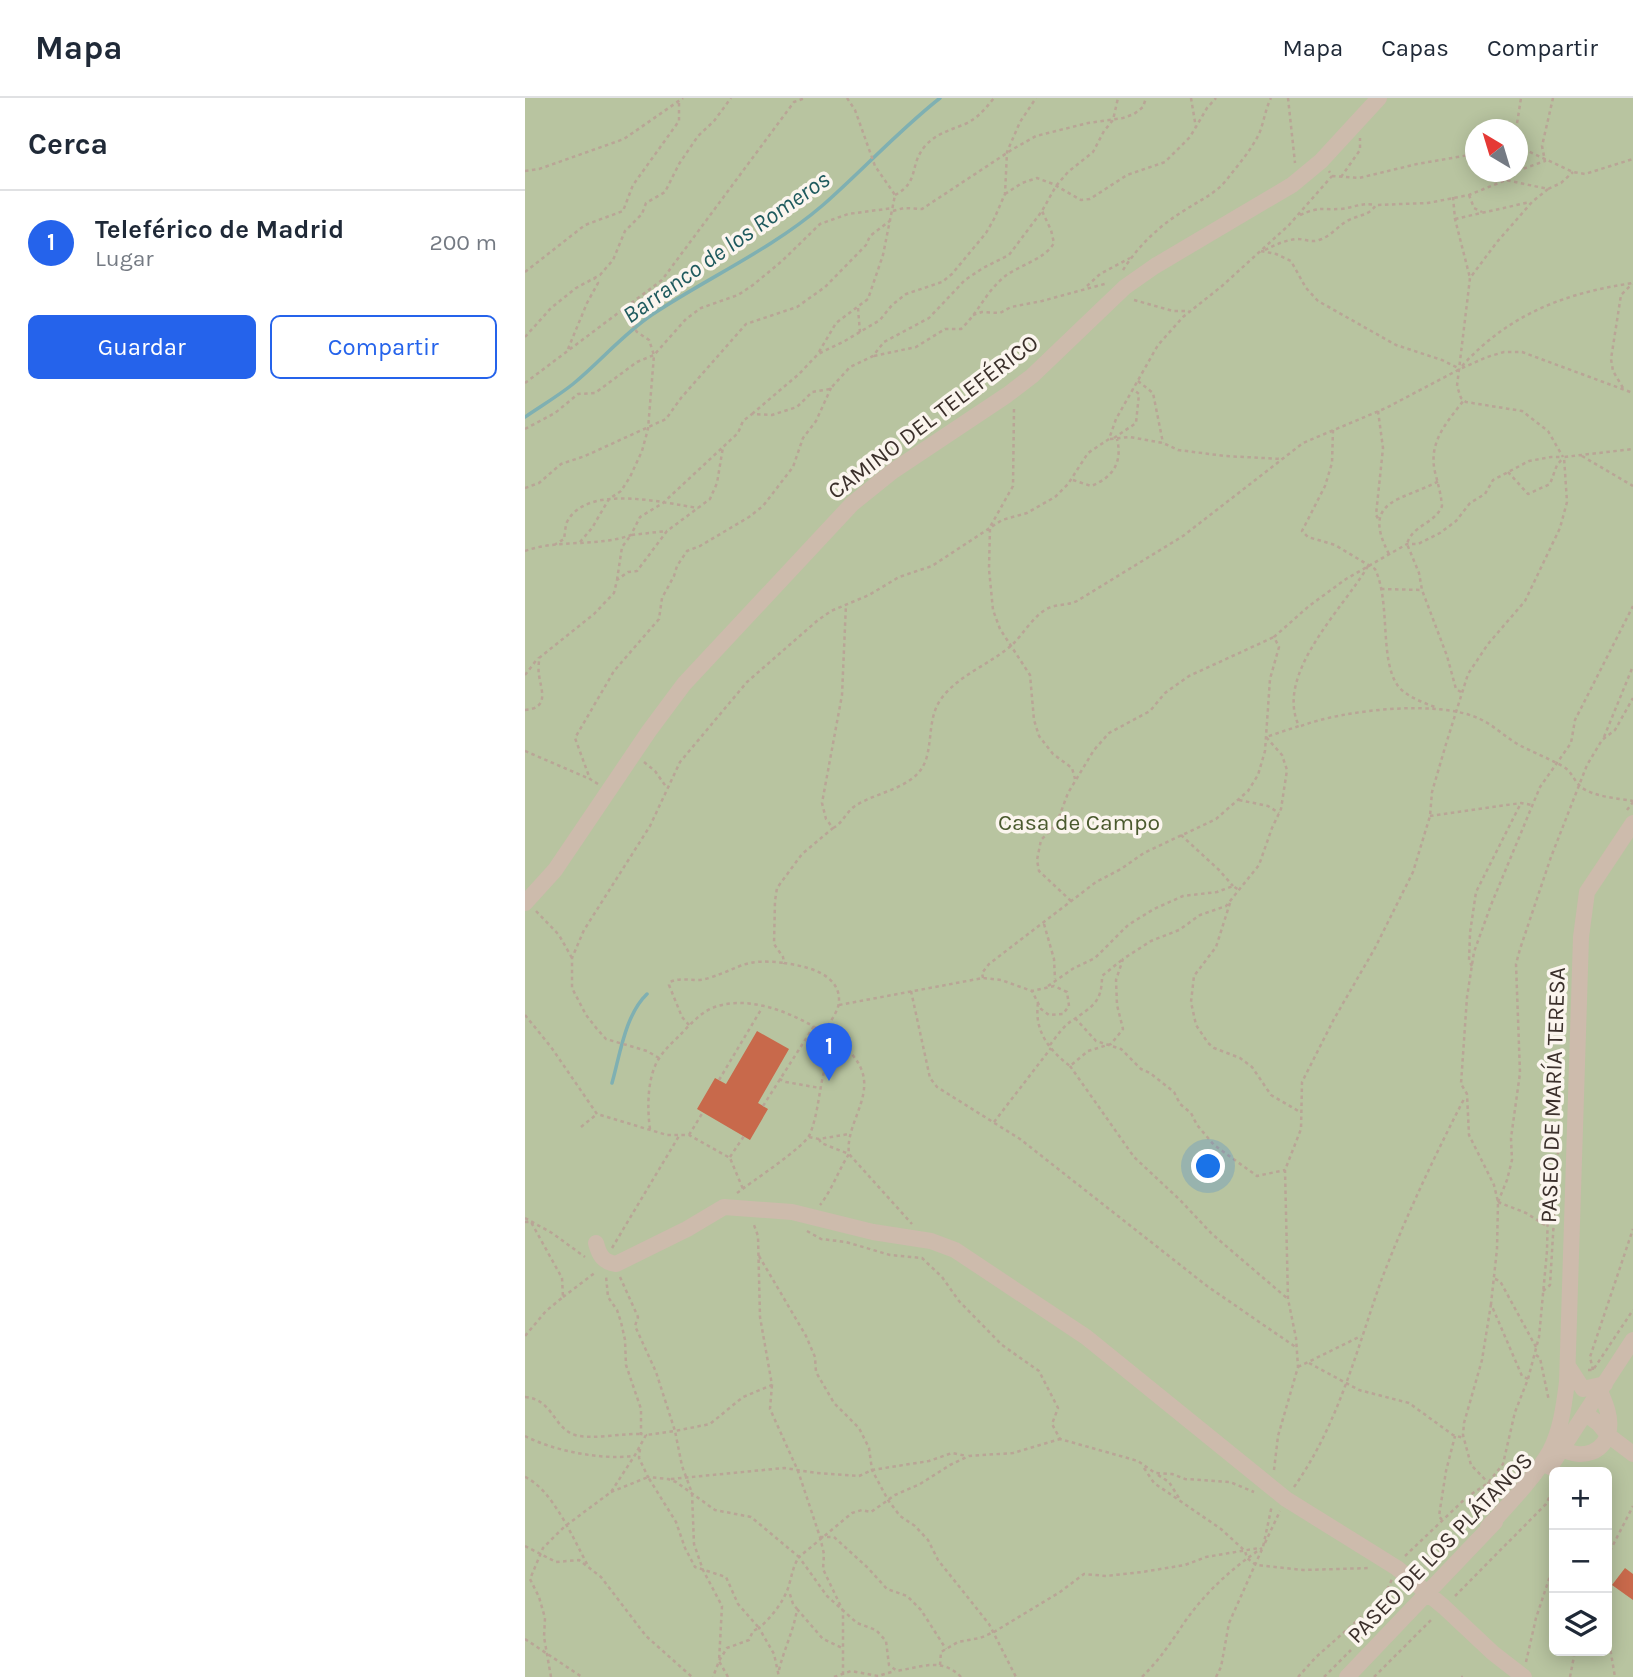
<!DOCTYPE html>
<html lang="es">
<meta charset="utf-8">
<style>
:root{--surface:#fff;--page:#f6f6f7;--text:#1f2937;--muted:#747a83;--line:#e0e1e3;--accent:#2563eb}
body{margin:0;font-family:Karla,sans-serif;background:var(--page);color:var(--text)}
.controls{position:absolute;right:21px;bottom:21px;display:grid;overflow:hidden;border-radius:10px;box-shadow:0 4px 18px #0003}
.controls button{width:63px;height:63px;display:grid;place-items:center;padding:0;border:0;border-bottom:2px solid var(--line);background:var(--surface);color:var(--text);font:35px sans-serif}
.compass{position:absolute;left:940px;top:21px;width:63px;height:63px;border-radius:50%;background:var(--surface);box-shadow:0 4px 18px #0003;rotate:322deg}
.you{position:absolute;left:684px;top:1069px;width:24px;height:24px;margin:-18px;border:5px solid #fff;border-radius:50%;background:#1a73e8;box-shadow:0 0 0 10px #1a73e833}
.badge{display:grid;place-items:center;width:46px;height:46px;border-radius:50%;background:var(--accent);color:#fff;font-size:23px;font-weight:700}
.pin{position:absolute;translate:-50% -58px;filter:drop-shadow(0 2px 4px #0008)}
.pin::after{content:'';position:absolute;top:37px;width:24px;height:21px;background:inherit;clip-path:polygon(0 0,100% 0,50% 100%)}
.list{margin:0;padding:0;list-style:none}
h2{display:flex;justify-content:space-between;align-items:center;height:91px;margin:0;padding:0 28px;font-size:30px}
h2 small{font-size:23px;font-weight:400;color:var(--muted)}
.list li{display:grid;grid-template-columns:46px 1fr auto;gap:21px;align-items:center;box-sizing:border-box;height:105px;padding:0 28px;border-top:2px solid var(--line)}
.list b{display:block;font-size:26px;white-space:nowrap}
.list p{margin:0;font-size:23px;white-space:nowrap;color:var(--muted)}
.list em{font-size:23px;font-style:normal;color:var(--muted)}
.actions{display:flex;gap:14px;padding:21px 28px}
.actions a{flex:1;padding:16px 0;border:2px solid var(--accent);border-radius:10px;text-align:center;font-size:24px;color:var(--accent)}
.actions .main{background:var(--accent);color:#fff}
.icon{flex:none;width:38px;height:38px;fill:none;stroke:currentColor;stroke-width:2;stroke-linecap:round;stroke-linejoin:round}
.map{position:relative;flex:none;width:1108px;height:1579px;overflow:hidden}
header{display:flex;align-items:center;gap:42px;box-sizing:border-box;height:98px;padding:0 35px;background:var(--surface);border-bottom:2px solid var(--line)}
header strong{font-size:33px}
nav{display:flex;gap:38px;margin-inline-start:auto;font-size:24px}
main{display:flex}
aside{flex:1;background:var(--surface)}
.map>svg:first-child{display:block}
.green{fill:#b8c4a0;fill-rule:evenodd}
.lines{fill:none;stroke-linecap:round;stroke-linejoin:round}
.stream{stroke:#7fb0b2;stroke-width:3.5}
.building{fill:#c8694b}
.path{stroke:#b9a596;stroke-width:2.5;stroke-dasharray:3.5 3.5;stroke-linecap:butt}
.street{stroke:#cdbbac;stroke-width:16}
.labels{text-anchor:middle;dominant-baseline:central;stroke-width:7;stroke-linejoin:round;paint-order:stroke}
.street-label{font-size:23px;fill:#3b302b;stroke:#fbf5ee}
.park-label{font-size:23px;fill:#4a5a2e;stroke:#fbf5ee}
.water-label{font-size:24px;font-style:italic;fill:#1f5a5e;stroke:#fbf5ee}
</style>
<header>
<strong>Mapa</strong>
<nav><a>Mapa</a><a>Capas</a><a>Compartir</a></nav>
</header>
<main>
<aside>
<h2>Cerca<small></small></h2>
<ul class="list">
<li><span class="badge">1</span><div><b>Teleférico de Madrid</b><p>Lugar</p></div><em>200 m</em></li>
</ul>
<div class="actions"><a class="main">Guardar</a><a>Compartir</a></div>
</aside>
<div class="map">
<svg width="1108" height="1579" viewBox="0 0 1108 1579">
<rect width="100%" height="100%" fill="#f4ebe1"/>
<path class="green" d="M0 0H1108V1579H0ZM950 32H992V74H950ZM1029 1374H1082V1553H1029Z"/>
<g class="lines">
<path class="stream" d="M0 319C16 308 33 298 48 286 76 263 98 236 128 216 184 179 247 151 298 107 338 72 373 33 415 0
M87 985C95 957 100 917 122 896"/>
</g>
<path class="building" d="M232 933 264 951 233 1005 243 1011 225 1042 172 1011 190 980 201 986Z
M1100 1470 1108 1476V1502L1087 1487Z"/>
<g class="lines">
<path class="path" d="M666 0 671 30
M763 0 770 65
M991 32 996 0
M992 48 1048 74 1060 76 1108 61
M0 73 14 71 99 41 158 0
M992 73 1020 63 1017 48 1028 0
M807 78 834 80 892 66 950 56
M816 79 835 52V40
M981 82 992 74
M1023 91 1007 104 972 144 945 180 932 288 936 300 941 304 997 313 1023 333 1038 359
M480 96 497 85 512 80 528 86 556 102 565 101 602 77 640 64 665 39 682 10 691 0
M370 97C396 83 383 67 401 47 412 35 426 32 440 26 453 20 460 11 469 0
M944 97 949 110 957 114
M928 99 930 121 945 180
M368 113 379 110 397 111 488 51 511 38 563 25 598 20 609 16 618 9 621 0
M775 117C796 108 796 112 815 111 828 110 837 104 850 107
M930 121 1005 104
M740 152C750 147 760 142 772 141 780 141 786 145 794 142 806 138 812 129 822 123 833 117 844 118 851 107L903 105 944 97 981 82 1023 91 1036 85 1048 74
M736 153 751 156 766 163 781 190 793 203 871 247 917 262 935 271
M598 172C613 148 635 127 660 112 675 102 691 96 703 80 714 66 726 52 734 36 739 24 740 12 746 0
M0 174 60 127 98 113 108 87 154 23V4
M562 188 575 176 605 160
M609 202 648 213H664
M333 210 335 235
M448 217 457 214 475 215 486 209 517 203 583 185
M0 239 26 210 51 190 75 177 81 170 88 162 100 133 117 116 121 105 140 94 154 66 173 38 189 23 206 0
M43 251 62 205 73 185 69 180
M294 254 311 225 343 201 358 157 370 97 350 68 330 12 322 0
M349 258 391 249 420 231H436C453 215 461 194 479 179 494 167 519 162 529 145L526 132 517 113
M937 268C984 216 1040 195 1108 185
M613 283 628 295 638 345
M0 285 137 182 269 4 280 0
M1098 290 1088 273 1086 261 1096 197 1107 186
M489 311 488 388 465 429 464 471 468 512 475 531 505 577 509 622 514 638 528 656 547 670 550 681
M853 313 858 350 851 417 854 422
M227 316 274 276 293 256 318 244 355 222 367 207 381 196 417 184 427 176 461 135 469 121 480 96 482 54 495 24 511 0
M0 331 30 315 53 296 70 295 112 264 129 257 161 221 176 210 213 197 228 187 257 163 295 126 323 116 368 110
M808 332 807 365 800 388 777 433 783 439 810 447 850 471C866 504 854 562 873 588 882 599 897 604 910 609
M589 340 611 325 614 296 608 291
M585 341 605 339 638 345 653 352 700 358 757 361
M1057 358 1108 388
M983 374 1003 396 1025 386 1032 367 1038 360
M548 382 566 388C587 380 598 365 592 341
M0 390 14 385 36 366 60 358 141 321 156 300 221 226 272 209 300 189 341 147 345 138 366 122
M55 444 67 430 84 401 96 393 105 379 117 353 123 331 129 257 124 242 112 234 96 212
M29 447 39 441C40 436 40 429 42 424 62 385 139 405 173 410
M0 453C32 441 74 449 106 437L115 419 138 405 198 349
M864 456C835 401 877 403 914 383
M92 482 97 449 106 437 142 433
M856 491 897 492
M0 577 13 560
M936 594 931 591 922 558 897 492 894 475 882 446C887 427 910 426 917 408 916 396 913 386 910 374 903 344 922 324 939 302
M0 612C25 610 16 592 14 577 13 572 14 565 14 560L69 516 89 495 92 482 103 474 112 473 142 433 185 401 192 385 198 349 213 335 218 323 227 316 247 317 272 309 287 294 305 291 325 269 348 258 359 244 404 220 440 182 458 170 484 157 517 113 531 88 543 74 568 54 579 33 588 22 593 0
M776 628C818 612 914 601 955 621 970 628 981 640 996 648 1010 655 1025 661 1039 669 1047 674 1049 683 1056 689 1069 699 1092 700 1108 703
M1079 639 1108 568
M0 653 65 681
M119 664 130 673 142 690
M73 686 65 681 50 640 89 573 134 521 137 500 149 478 152 468 162 453 175 448 224 419 238 408 268 369 278 340 291 323 306 290
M714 702 743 708 754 715
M1102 712 1108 704
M905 718 996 705 1007 707
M308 730C318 725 321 714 330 708 354 692 394 691 402 658 407 638 404 618 416 601 433 577 466 566 488 546 499 535 511 514 526 509 535 506 544 507 552 503L658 438 778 345 861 310 935 271 962 259 979 254H997L1108 295
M656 737 694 772 708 788
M546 803 514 773 512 762 516 742 531 727 543 695 569 652 584 635 625 613 640 595 664 578 749 539
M705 805 691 849 669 878 666 904 671 927 683 945 689 950 715 960 727 969 746 997 775 1014
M11 813 34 837 47 860
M519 826 529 861 530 881
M947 868 944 863 945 835 951 794 996 705
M458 880 457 875 464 866 571 784 596 771 619 755 691 721 723 693 733 677 740 653 745 581 754 549 749 539 784 508 821 481 882 446H893L915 435 931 423 945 405 960 396 968 382 1004 363 1026 359H1037
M523 888 549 870 570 860 603 827 629 811 658 798 692 794 708 788 715 793
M386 893 405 980 412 989 495 1041 682 1188 772 1250
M513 905C509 933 524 952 545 968L563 953 586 946 598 931 592 907 591 882 598 861 626 843 654 832 675 817 701 808 734 767 747 730 756 711 762 672 757 657 741 639 774 628C749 576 818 511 843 468
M314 907 458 880 476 882 507 893 529 888 542 894 544 908 538 916 524 917 516 911 507 893
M0 917 26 949 72 1016 142 1037H164L205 1060 218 1091
M550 920 571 943 596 951 616 971 625 975 649 994 655 1006 666 1015 672 1027 689 1047 732 1078 760 1072
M164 927 157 919 144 887 145 884C158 878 170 885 184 880 218 869 219 860 259 865
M299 934C304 925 314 913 314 903 315 875 280 868 259 865L258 859 249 846 250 803 252 790 277 756 308 730 301 721 297 705 317 597 321 506
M525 947C531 939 539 927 548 922 568 908 577 904 577 878L598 861
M134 960 122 953 81 941 72 931 61 917 47 890V860L59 832 125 728 155 664 222 584 293 522 306 513 344 497 374 479 407 468 477 422 502 415 530 399 543 386 563 355 584 341 591 321 633 247 658 219 697 188 764 127 807 78 804 73
M545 968 609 1059 655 1102 687 1136 763 1201
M254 981 261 984 295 990
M194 982 237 910
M238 1008 289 928
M469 1024 526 950
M56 1029 72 1016
M125 1031C122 1010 122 977 135 959 140 951 147 945 153 939 163 929 173 917 185 911 220 895 266 914 296 933 313 943 330 954 337 973 347 1001 320 1028 324 1056L387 1126
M164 1037 178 1014
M284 1039 294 1041 324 1036
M294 1041 296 1045 324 1056C313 1073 307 1092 295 1107
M205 1059 219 1038
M212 1095C226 1084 280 1049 285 1036 297 1006 293 971 312 942
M973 1104 982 1082 987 1062 986 1040 995 975 991 866 995 851 1026 759 1062 667 1077 642 1090 632 1108 600
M973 1104 1001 1115 1023 1129
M0 1120 27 1135 60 1159
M0 1124H6L37 1180 38 1199 21 1213 0 1238
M282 1133 296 1141 321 1144 365 1157 397 1160 417 1179 434 1203 477 1247 514 1273 533 1310 527 1326 535 1341 613 1363 630 1375 647 1376 660 1381 705 1384 729 1394
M87 1150 154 1038
M234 1158 281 1238 290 1259 291 1274 309 1305 334 1330 344 1350 347 1372 363 1402 375 1418 390 1428 403 1442 413 1462 464 1526 491 1579
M95 1179 113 1219 110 1228 131 1274 150 1333 121 1337
M970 1181 975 1183 1011 1249
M1018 1193 1025 1187 1035 1021
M38 1199 71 1174
M966 1206 957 1262 939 1325 938 1337 946 1367 975 1397
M1011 1257 1015 1260 1024 1303
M784 1265 834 1292 884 1305 928 1337 939 1340
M773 1269 836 1238
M1063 1272H1068L1108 1212
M1068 1272 1065 1259 1108 1131
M1003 1281 997 1278 966 1206 972 1151 973 1104 969 1087 944 1037 942 996 936 986 942 899 949 854 966 807 1015 689 1046 645 1050 622 1108 508
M247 1287 245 1311 273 1373 295 1439 299 1456 298 1471 318 1513V1579
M0 1299C28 1301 28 1330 50 1337 67 1342 97 1335 116 1336
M0 1338C29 1353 76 1362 108 1358
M115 1351 114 1360 123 1379 143 1381 151 1384 190 1412 226 1419 274 1459C268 1468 267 1477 264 1487 260 1502 246 1520 234 1530L249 1556 254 1579
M619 1370 629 1385 696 1431 720 1453 722 1460 731 1467 778 1472 846 1470
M749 1372 753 1338 773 1269 771 1240 763 1201 760 1072 776 1031 777 984 809 921 850 850 888 774 905 718 907 694 921 646 943 576 963 546 1000 503 1035 430 1042 404 1039 359 1108 351
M633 1377 644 1384 654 1400
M0 1379C27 1391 48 1440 62 1466
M146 1381 259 1370 292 1375 334 1378 347 1372 404 1363 427 1355 442 1358
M769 1389C813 1327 831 1254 856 1183 880 1120 909 1059 940 999
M86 1394 123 1379 151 1424 160 1450 170 1469 201 1479 213 1506 234 1530 228 1533 224 1542 202 1550 194 1563 188 1579
M917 1422 914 1418 921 1373 930 1338
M1082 1432 1085 1453 1082 1468
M295 1439H309L343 1470 362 1491 382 1498 396 1512 421 1551
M740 1445 755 1413
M0 1448 31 1464 54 1462 76 1479 121 1538 167 1579
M1085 1453 1108 1408
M880 1458 942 1399 963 1385 978 1366 990 1314 1003 1281 1014 1239 1022 1153 1024 1058
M930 1498 1021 1406 1029 1390
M272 1511 298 1541 317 1550
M1082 1532 1090 1579
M0 1541 57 1579
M1001 1564 1011 1520 1029 1466
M415 1567 416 1554 433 1544 455 1540 469 1534 535 1494 559 1476 581 1478 617 1474 660 1467 681 1459 734 1450
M254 1572C259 1551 269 1532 272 1511L268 1506 264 1493
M26 1579 19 1539 20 1520 14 1499 5 1481 18 1450 39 1429 86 1394 110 1357 121 1337 116 1336V1311L101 1267 100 1242 96 1224 92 1212 83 1199 81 1178
M203 1579 194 1563 197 1508 178 1472 169 1446 167 1395 157 1368 150 1333 185 1326 218 1299 247 1287 235 1219 233 1138 229 1127
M309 1579 326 1573 353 1578 370 1573
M436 1579C417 1559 396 1569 372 1573L364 1567 361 1543 351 1532 332 1525 302 1498 274 1459 327 1415 337 1412 346 1414 370 1397 395 1386 425 1367 444 1358 488 1355 535 1341
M617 1579C637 1559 646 1544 661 1522 682 1493 707 1470 737 1450
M691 1579 696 1569 704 1525 738 1449 747 1407
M773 1579 791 1559 859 1499 867 1481
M799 1579 826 1552
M849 1579 908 1520
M936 1579H938
M1045 1579 1050 1553"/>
<path class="street" d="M0 805 30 772 124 633 159 586 327 406 368 373 482 297 507 278 600 189 630 168 767 87 796 63 854 0
M71 1145C74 1157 78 1164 91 1166L162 1131 199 1109 267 1114 348 1134 406 1143 430 1152 561 1239 761 1401 872 1470 919 1509 968 1555 999 1579
M1043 1268 1058 1291 1080 1286
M1061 1316 1073 1325 1083 1337 1108 1356
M1038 1351C1056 1362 1081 1355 1084 1331 1086 1318 1080 1305 1075 1293
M1025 1369 1108 1242
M963 1429C984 1406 1010 1379 1025 1353 1036 1332 1039 1307 1042 1284L1056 839 1062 794 1108 725
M822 1579 970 1424"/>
</g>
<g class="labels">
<g class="street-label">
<text transform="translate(408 319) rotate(-37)">CAMINO DEL TELEFÉRICO</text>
<text transform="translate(1028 997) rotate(-88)">PASEO DE MARÍA TERESA</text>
<text transform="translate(915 1450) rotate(-46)">PASEO DE LOS PLÁTANOS</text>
</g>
<g class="park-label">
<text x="554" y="724">Casa de Campo</text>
</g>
<g class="water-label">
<text transform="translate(201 149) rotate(-35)">Barranco de los Romeros</text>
</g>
</g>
</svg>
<div class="controls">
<button>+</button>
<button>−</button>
<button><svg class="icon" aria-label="layers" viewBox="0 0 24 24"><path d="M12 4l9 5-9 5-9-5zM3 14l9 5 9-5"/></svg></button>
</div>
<svg class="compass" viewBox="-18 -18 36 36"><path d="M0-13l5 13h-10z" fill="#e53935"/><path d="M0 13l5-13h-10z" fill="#747a83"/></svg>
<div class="you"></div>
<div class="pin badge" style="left:304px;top:983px">1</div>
</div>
</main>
